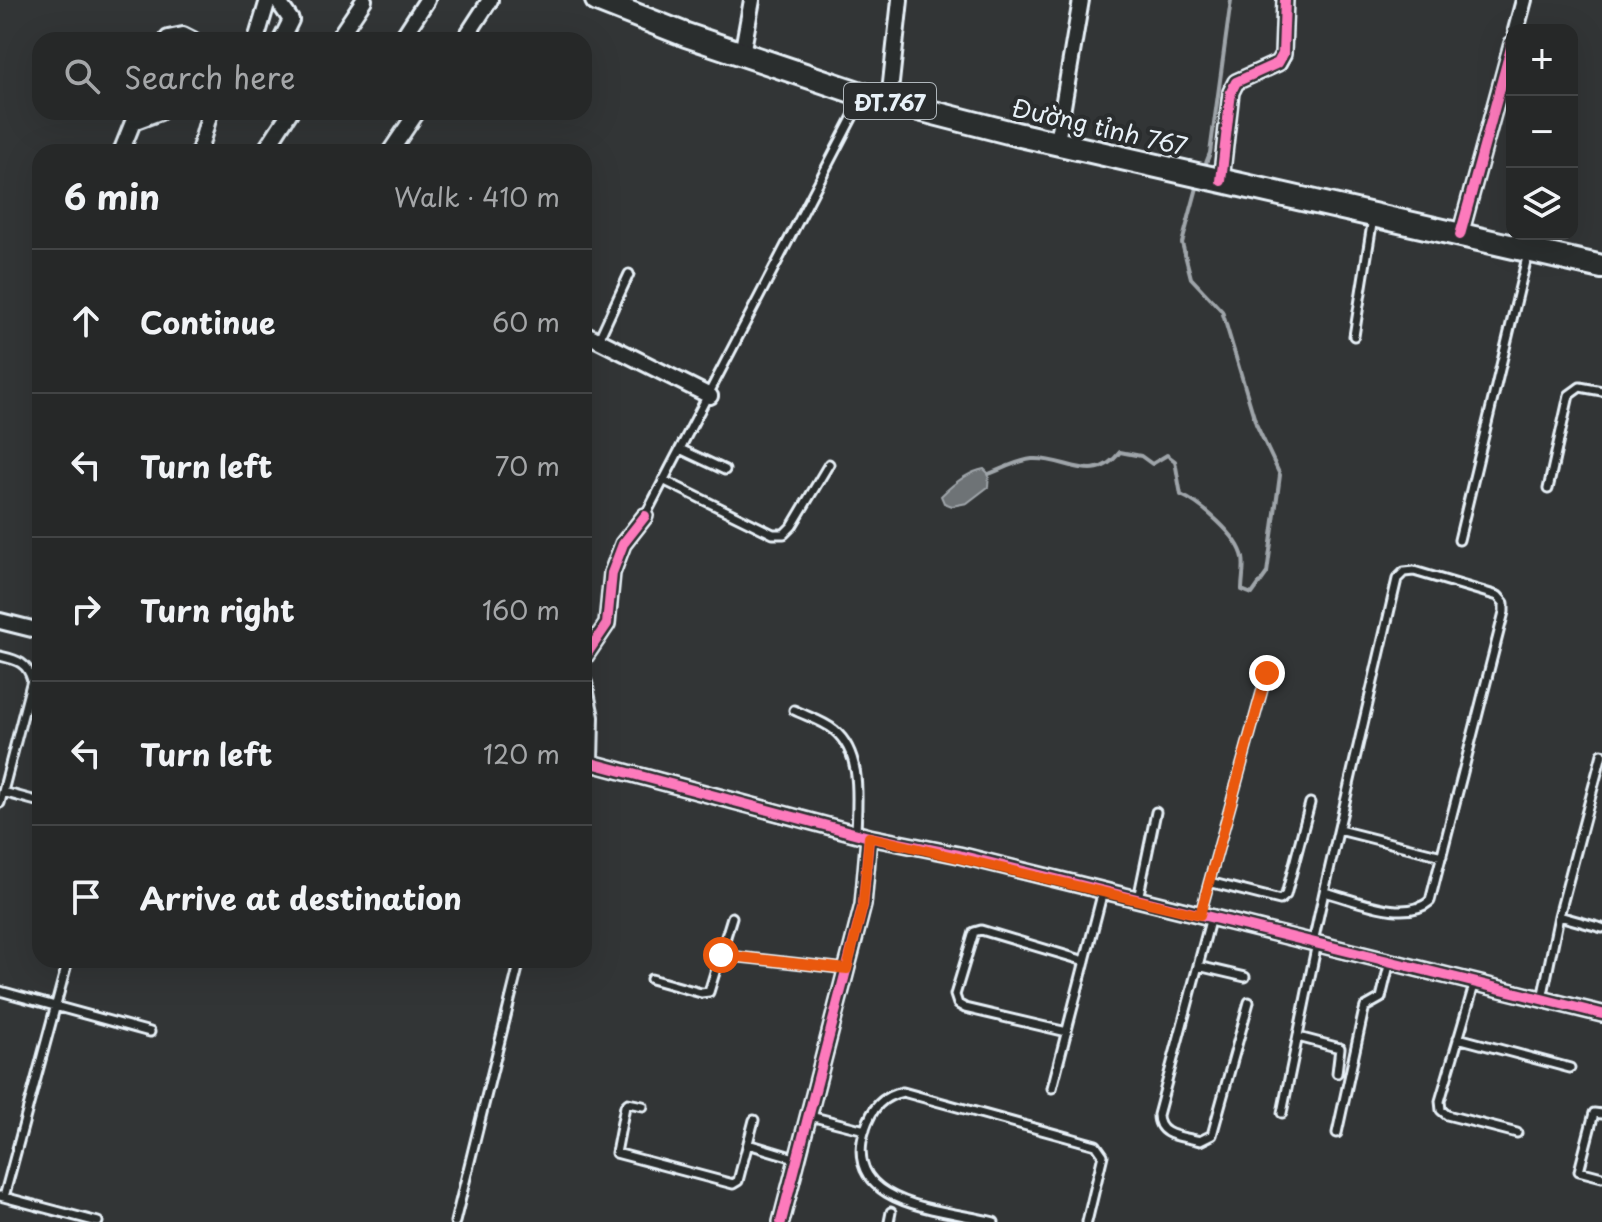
<!DOCTYPE html>
<meta charset="utf-8">
<style>
:root{--surface:#262828;--page:#2e3030;--text:#f1f3f6;--muted:#a4a6a8;--line:#424445}
body{margin:0;font-family:"Playpen Sans",sans-serif;background:var(--page);color:var(--text)}
.controls{position:absolute;right:24px;top:24px;display:grid;overflow:hidden;border-radius:16px;box-shadow:0 8px 32px #0002}
.controls button{width:72px;height:72px;display:grid;place-items:center;padding:0;border:0;border-bottom:2px solid var(--line);background:var(--surface);color:var(--text);font:40px sans-serif}
.stop{position:absolute;width:24px;height:24px;margin:-18px;border:6px solid #ea580c;border-radius:50%;background:#fff}
.stop.end{background:#ea580c;border-color:#fff;box-shadow:0 2px 8px #0008}
.list{margin:0;padding:0;list-style:none}
h2{display:flex;justify-content:space-between;align-items:center;height:104px;margin:0;padding:0 32px;font-size:34px}
h2 small{font-size:26px;font-weight:400;color:var(--muted)}
.list li{display:grid;grid-template-columns:52px 1fr auto;gap:24px;align-items:center;box-sizing:border-box;height:144px;padding:0 32px;border-top:2px solid var(--line)}
.list b{display:block;font-size:30px;white-space:nowrap}
.list em{font-size:26px;font-style:normal;color:var(--muted)}
.icon{flex:none;width:44px;height:44px;fill:none;stroke:currentColor;stroke-width:2;stroke-linecap:round;stroke-linejoin:round}
.map{position:relative;flex:none;width:1602px;height:1222px;overflow:hidden}
.search{position:absolute;background:var(--surface);box-shadow:0 8px 32px #0002;left:32px;top:32px;width:560px;height:88px;display:flex;align-items:center;gap:20px;box-sizing:border-box;padding:0 28px;border-radius:24px;color:var(--muted);font-size:30px}
.panel{position:absolute;background:var(--surface);box-shadow:0 8px 32px #0002;left:32px;top:144px;width:560px;height:824px;border-radius:24px}
.map>svg:first-child{display:block}
.water{fill:#6e7376;stroke:#9fa5aa;stroke-width:2}
.lines{fill:none;stroke-linecap:round;stroke-linejoin:round}
.stream{stroke:#9fa5aa;stroke-width:4}
.service-casing{stroke:#e8f1f8;stroke-width:13}
.minor-casing{stroke:#e8f1f8;stroke-width:20}
.primary-casing{stroke:#e8f1f8;stroke-width:28}
.service{stroke:#2a2d2e;stroke-width:7}
.minor{stroke:#2a2d2e;stroke-width:14}
.primary{stroke:#2a2d2e;stroke-width:22}
.cycleway-casing{stroke:#2a2d2e;stroke-width:15}
.cycleway{stroke:#fd7abc;stroke-width:10}
.route{stroke:#ea580c;stroke-width:10}
.labels{text-anchor:middle;dominant-baseline:central;stroke-width:8;stroke-linejoin:round;paint-order:stroke}
.shield{fill:#2a2d2e;stroke:#afb6bb;stroke-width:2}
.shield-label{font-size:22px;font-weight:bold;fill:#e8f1f8}
.street-label{font-size:24px;fill:#e8f1f8;stroke:#2a2d2e}
</style>
<div class="map">
<svg width="1602" height="1222" viewBox="0 0 1602 1222">
<rect width="100%" height="100%" fill="#323536"/>
<filter id="ink" filterUnits="userSpaceOnUse"><feTurbulence type="fractalNoise" baseFrequency=".0125" numOctaves="2"/><feDisplacementMap in="SourceGraphic" scale="16" xChannelSelector="R" yChannelSelector="G"/><feConvolveMatrix kernelMatrix="1 2 1 2 8 2 1 2 1" color-interpolation-filters="sRGB"/></filter>
<g filter="url(#ink)">
<path class="water" d="M984 469 989 474 988 487 967 503 952 506 944 503 941 496C953 484 967 472 984 469Z"/>
<g class="lines">
<path class="stream" d="M1204 168 1210 153 1231 0
M989 474C1002 469 1019 460 1032 459 1068 457 1093 487 1120 452L1141 456 1152 464 1167 455 1175 461 1181 495C1200 503 1239 536 1243 558 1245 567 1242 580 1242 590L1252 594 1267 573 1280 475 1256 424 1222 311 1191 278 1182 243 1198 184"/>
<defs>
<path id="service" d="M1354 336 1373 218
M598 341 629 274
M680 449 725 470
M663 480 773 534H784L792 526 829 464
M1548 489 1569 395 1580 387 1602 391
M645 516 863 97
M1459 540 1528 253
M0 656C17 660 27 662 32 680L0 803
M794 710C806 716 824 721 834 730 863 754 857 799 856 833
M3 792 40 802
M1339 830 1442 856
M1209 882 1280 900 1286 895 1310 803
M1138 899 1156 812
M1200 915 1267 673
M1559 916 1602 928
M1211 917 1158 1115C1158 1137 1182 1136 1200 1141L1212 1135 1249 1002
M1313 942 1324 892 1397 579 1404 572 1414 571 1498 596 1504 603V612L1430 901C1405 923 1354 899 1324 892
M721 955 847 969
M1198 966 1245 977
M651 979 701 993 709 992 732 917
M1475 982 1440 1101 1441 1110 1447 1115 1517 1133
M0 991 150 1032
M1542 999 1559 916 1602 754
M1067 1032 965 1008 958 1004 955 995 974 932 981 930 1085 961
M1298 1037 1340 1048 1337 1073
M1458 1038 1570 1068
M1052 1088 1103 891
M643 1106 628 1103 625 1106 616 1153 733 1184 738 1181 754 1120
M1282 1113 1317 943
M1602 1114 1594 1113 1579 1171 1602 1177
M810 1116 865 1130
M1337 1133 1363 1014 1365 1007 1381 998 1390 961
M748 1144 798 1159
M0 1196 98 1222
M4 1197 68 960
M455 1222 520 960
M889 1222 891 1212
M994 1222C942 1209 840 1206 865 1129 872 1108 882 1096 903 1092L1096 1145 1103 1155 1087 1222"/>
<path id="minor" d="M277 0 291 20 281 40
M1516 30 1524 0
M168 38 183 35 193 40
M256 40 268 0
M337 40 364 0
M401 40 427 0
M464 40 490 0
M742 54 752 0
M889 101 900 0
M1057 142 1081 0
M121 152 133 122 160 112
M199 152 210 112
M264 152 290 112
M390 152 417 112
M1221 181 1231 92 1236 82 1278 63 1283 54 1285 0
M1460 235 1512 44
M584 333 710 396
M0 621 40 631
M584 658 607 624 612 573 623 544 645 516
M584 683 591 717 590 762
M584 761 869 837
M781 1222 863 905 869 837 959 855 1602 1014"/>
<path id="primary" d="M597 0 686 35 864 95 1016 134 1602 267"/>
</defs>
<use href="#service" class="service-casing"/>
<use href="#minor" class="minor-casing"/>
<use href="#primary" class="primary-casing"/>
<use href="#service" class="service"/>
<use href="#minor" class="minor"/>
<use href="#primary" class="primary"/>
<defs>
<path id="cycleway" d="M1221 181 1231 92 1236 82 1278 63 1283 54 1285 0
M1460 235 1512 44
M584 658 607 624 612 573 623 544 645 516
M584 761 869 837
M781 1222 863 905 869 837 959 855 1602 1014"/>
</defs>
<use href="#cycleway" class="cycleway-casing"/>
<use href="#cycleway" class="cycleway"/>
</g>
</g>
<g class="lines" filter="url(#ink)">
<path class="route" d="M721 955 847 969 863 905 869 837 1200 915 1267 673"/>
</g>
<g class="labels">
<rect class="shield" x="844" y="83" width="92" height="36" rx="6"/>
<g class="shield-label">
<text x="890" y="101">ĐT.767</text>
</g>
<g class="street-label">
<text transform="translate(1100 126) rotate(13)">Đường tỉnh 767</text>
</g>
</g>
</svg>
<div class="controls">
<button>+</button>
<button>−</button>
<button><svg class="icon" aria-label="layers" viewBox="0 0 24 24"><path d="M12 4l9 5-9 5-9-5zM3 14l9 5 9-5"/></svg></button>
</div>
<div class="stop" style="left:721px;top:955px"></div>
<div class="stop end" style="left:1267px;top:673px"></div>
<div class="search"><svg class="icon" aria-label="search" viewBox="0 0 24 24"><circle cx="10" cy="10" r="6"/><path d="M15 15l6 6"/></svg>Search here</div>
<section class="panel">
<h2>6 min<small>Walk · 410 m</small></h2>
<ul class="list">
<li><svg class="icon" aria-label="ahead" viewBox="0 0 24 24"><path d="M12 20V5M6 11l6-6 6 6"/></svg><div><b>Continue</b></div><em>60 m</em></li>
<li><svg class="icon" aria-label="left" viewBox="0 0 24 24"><path d="M17 20v-9H6M10 6l-5 5 5 5"/></svg><div><b>Turn left</b></div><em>70 m</em></li>
<li><svg class="icon" aria-label="right" viewBox="0 0 24 24"><path d="M7 20v-9h11M14 6l5 5-5 5"/></svg><div><b>Turn right</b></div><em>160 m</em></li>
<li><svg class="icon" aria-label="left" viewBox="0 0 24 24"><path d="M17 20v-9H6M10 6l-5 5 5 5"/></svg><div><b>Turn left</b></div><em>120 m</em></li>
<li><svg class="icon" aria-label="arrive" viewBox="0 0 24 24"><path d="M6 21V4h12l-3 4 3 4H6"/></svg><div><b>Arrive at destination</b></div></li>
</ul>
</section>
</div>
